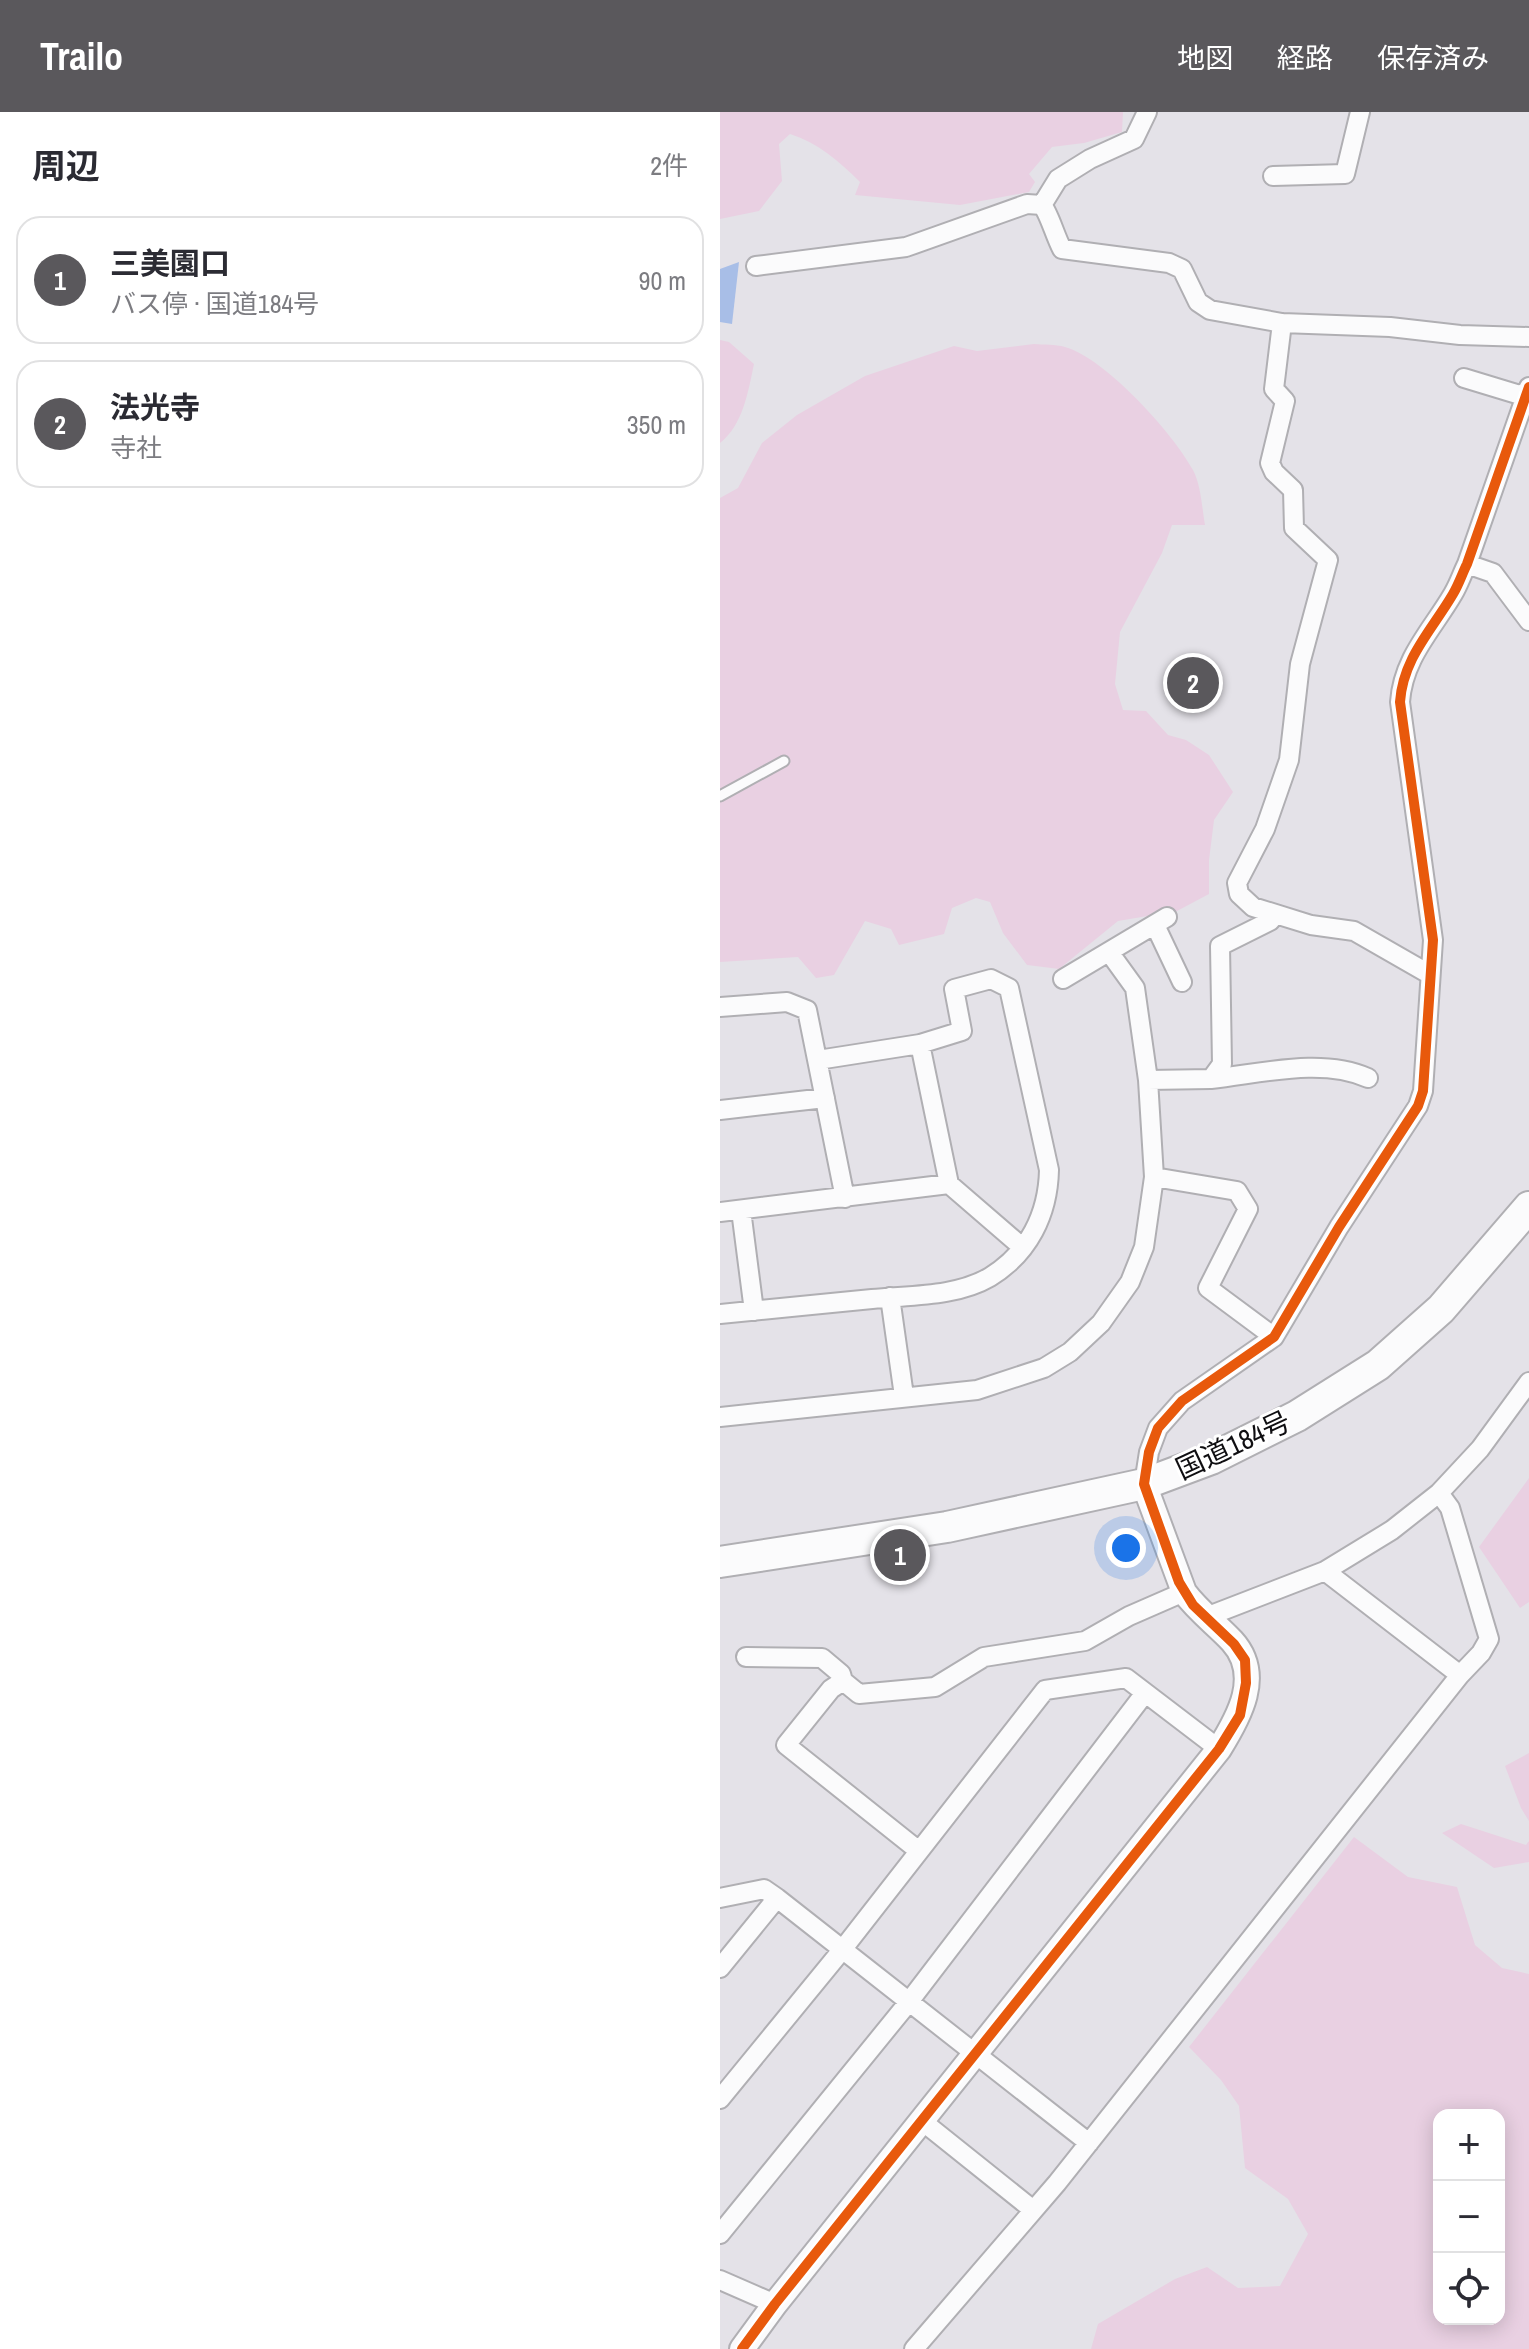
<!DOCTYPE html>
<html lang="ja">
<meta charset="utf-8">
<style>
:root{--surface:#fff;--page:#f2f2f3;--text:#2b2b33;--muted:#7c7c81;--line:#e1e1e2;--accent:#5a585c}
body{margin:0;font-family:"Archivo Narrow","Noto Sans JP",sans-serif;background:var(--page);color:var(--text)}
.controls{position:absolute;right:24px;bottom:24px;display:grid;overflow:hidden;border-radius:16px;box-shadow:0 4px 20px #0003}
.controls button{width:72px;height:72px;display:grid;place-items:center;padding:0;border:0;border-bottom:2px solid var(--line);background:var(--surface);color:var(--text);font:40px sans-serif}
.you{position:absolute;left:406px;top:1436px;width:28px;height:28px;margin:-20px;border:6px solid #fff;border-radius:50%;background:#1a73e8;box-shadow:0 0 0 12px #1a73e833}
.badge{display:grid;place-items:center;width:52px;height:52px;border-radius:50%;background:var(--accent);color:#fff;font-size:26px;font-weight:700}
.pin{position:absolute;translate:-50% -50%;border:4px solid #fff;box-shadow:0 2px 8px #0006}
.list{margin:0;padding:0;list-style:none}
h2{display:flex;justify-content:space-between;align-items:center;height:104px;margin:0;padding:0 32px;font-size:34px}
h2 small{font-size:26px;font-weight:400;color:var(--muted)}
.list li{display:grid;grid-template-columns:52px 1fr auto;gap:24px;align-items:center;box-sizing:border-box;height:128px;margin:0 16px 16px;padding:0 16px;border:2px solid var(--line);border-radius:24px}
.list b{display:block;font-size:30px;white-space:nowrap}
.list p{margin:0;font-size:26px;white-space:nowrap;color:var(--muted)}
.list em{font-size:26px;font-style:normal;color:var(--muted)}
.icon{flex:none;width:44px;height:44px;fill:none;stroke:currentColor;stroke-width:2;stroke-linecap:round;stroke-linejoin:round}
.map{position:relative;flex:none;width:809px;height:2237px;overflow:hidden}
header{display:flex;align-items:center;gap:48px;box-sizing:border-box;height:112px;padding:0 40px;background:var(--accent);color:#fff}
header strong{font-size:38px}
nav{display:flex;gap:44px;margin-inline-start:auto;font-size:28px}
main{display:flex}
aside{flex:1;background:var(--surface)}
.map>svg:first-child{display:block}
.green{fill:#e9d0e2;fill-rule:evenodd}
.water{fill:#a8bee7}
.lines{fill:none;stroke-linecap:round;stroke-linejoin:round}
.service-casing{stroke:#b0afb3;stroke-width:13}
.minor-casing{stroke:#b0afb3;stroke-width:22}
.tertiary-casing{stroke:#b0afb3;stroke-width:28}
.trunk-casing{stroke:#b0afb3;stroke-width:34}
.service{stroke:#fbfbfc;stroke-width:9}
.minor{stroke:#fbfbfc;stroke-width:18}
.tertiary{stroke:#fbfbfc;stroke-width:24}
.trunk{stroke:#fbfbfc;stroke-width:30}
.cycleway-casing{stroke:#fff;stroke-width:15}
.cycleway{stroke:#e8590c;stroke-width:10}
.labels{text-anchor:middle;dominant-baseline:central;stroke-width:6;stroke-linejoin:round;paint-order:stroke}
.street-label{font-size:28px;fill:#0f0e11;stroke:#fff}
</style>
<header>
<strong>Trailo</strong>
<nav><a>地図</a><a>経路</a><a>保存済み</a></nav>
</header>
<main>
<aside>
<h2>周辺<small>2件</small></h2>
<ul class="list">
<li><span class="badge">1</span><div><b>三美園口</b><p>バス停 · 国道184号</p></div><em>90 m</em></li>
<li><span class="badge">2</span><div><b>法光寺</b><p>寺社</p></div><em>350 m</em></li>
</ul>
</aside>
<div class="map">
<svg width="809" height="2237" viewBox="0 0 809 2237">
<rect width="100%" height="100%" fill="#e4e2e8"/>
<path class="green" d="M0 0H403L402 20 364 31 332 35 309 62 315 70 309 80 240 93 135 83 140 70C119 49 98 31 70 22L59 32 62 69 39 99 0 107Z
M0 228 9 230 34 252C28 280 23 313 0 331Z
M314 232C324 233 335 232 345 235 385 246 453 321 473 358 481 373 482 396 485 413H452L442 441 400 520 395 572 403 598 426 599 448 623 466 628 489 643 513 680 494 708 489 748V782L457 799 398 809 339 857 307 853 283 821 270 790 256 786 232 796 224 822 179 833 171 817 145 809 114 863 96 866 78 845 0 850V386L18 376 42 331 77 303 145 264 234 234 257 239Z
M809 1366V1490L800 1496 759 1435Z
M809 1641V1709L801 1696 785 1654Z
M741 1712 806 1733 809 1729V1750L774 1756 722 1721Z
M634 1725 688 1765 737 1775 755 1833 782 1856 809 1862V2237H371L378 2212 455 2167 487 2155 518 2176 560 2174 588 2122 568 2087 525 2056 519 1994 501 1968 469 1935ZM719 2003H779V2207H719Z"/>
<path class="water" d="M19 150 12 212 0 210V157Z"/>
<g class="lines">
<defs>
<path id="service" d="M0 684 64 649"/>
<path id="minor" d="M553 64 625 62 640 0
M322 93 338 67 370 47 414 27 427 0
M36 154 186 135 307 92 322 93C329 101 335 124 342 137L449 151 462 157 478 190 490 198 562 211 670 215 740 223 809 225
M562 211 554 277 565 289 550 351 554 360 573 378 574 416 608 448 580 552 569 648 545 717 517 771 519 782 533 795 591 813 634 819 709 862
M744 266 800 283 809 278
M747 452 773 461 809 509
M435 813 462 870
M343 867 447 805
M0 895 67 890 87 898 125 1086
M200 932 229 1072
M491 967C540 962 601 945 648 966
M428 968 491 967 502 952 500 834 550 809 556 802
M0 998 105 986
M434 1065 517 1079 528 1097 488 1176 554 1225
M21 1098 34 1199
M0 1100 229 1072 302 1135
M170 1185 184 1284
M0 1202C51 1197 101 1192 152 1187 190 1183 236 1185 270 1165 309 1141 328 1102 329 1058L289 876 271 867 234 877 242 919 200 932 98 948
M0 1305 257 1278 324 1256 350 1240 381 1211 410 1170 424 1135 434 1065 428 968 415 876 389 840
M424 1372 429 1340 438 1316 462 1289 554 1225 619 1115 698 994 703 979 713 828 680 590C683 546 712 518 733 482 739 472 742 462 747 452L809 275
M605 1459 740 1563
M486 1505 605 1459 672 1418 719 1381 760 1337 809 1270
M26 1545 102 1546 121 1562 123 1569
M199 1739 66 1633 111 1577 123 1569 139 1582 215 1575 264 1545 365 1529 409 1504 464 1480
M0 1786 44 1777 57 1786 369 2031
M0 1856 57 1786
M0 1987 122 1838 325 1578 406 1566 499 1637
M202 2009 312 2097
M0 2122 188 1891 425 1581
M0 2168 55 2192
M194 2237 337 2071 740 1563 761 1541 769 1527 730 1396 719 1381"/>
<path id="tertiary" d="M22 2237 55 2192 499 1637C519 1605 543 1563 512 1529 496 1512 478 1499 464 1480L424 1372"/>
<path id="trunk" d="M0 1450 227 1415 424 1372 491 1347 577 1304 658 1253 721 1197 809 1095"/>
</defs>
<use href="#service" class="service-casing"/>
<use href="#minor" class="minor-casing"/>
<use href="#tertiary" class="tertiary-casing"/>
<use href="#trunk" class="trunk-casing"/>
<use href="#service" class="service"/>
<use href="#minor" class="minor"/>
<use href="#tertiary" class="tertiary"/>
<use href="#trunk" class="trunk"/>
<defs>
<path id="cycleway" d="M22 2237 55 2192 499 1637 520 1603 526 1571 525 1548 514 1532 473 1493 459 1470 424 1372 429 1340 438 1316 462 1289 554 1225 619 1115 698 994 703 979 713 828 680 590C683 546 712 518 733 482 739 472 742 462 747 452L809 275"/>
</defs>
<use href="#cycleway" class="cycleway-casing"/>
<use href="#cycleway" class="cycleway"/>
</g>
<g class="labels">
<g class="street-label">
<text transform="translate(513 1333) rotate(-25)">国道184号</text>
</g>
</g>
</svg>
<div class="controls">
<button>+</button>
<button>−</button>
<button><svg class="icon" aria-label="locate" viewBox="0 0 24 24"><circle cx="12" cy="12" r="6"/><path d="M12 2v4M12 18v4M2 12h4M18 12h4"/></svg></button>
</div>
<div class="you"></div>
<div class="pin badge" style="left:180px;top:1443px">1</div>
<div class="pin badge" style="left:473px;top:571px">2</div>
</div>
</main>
